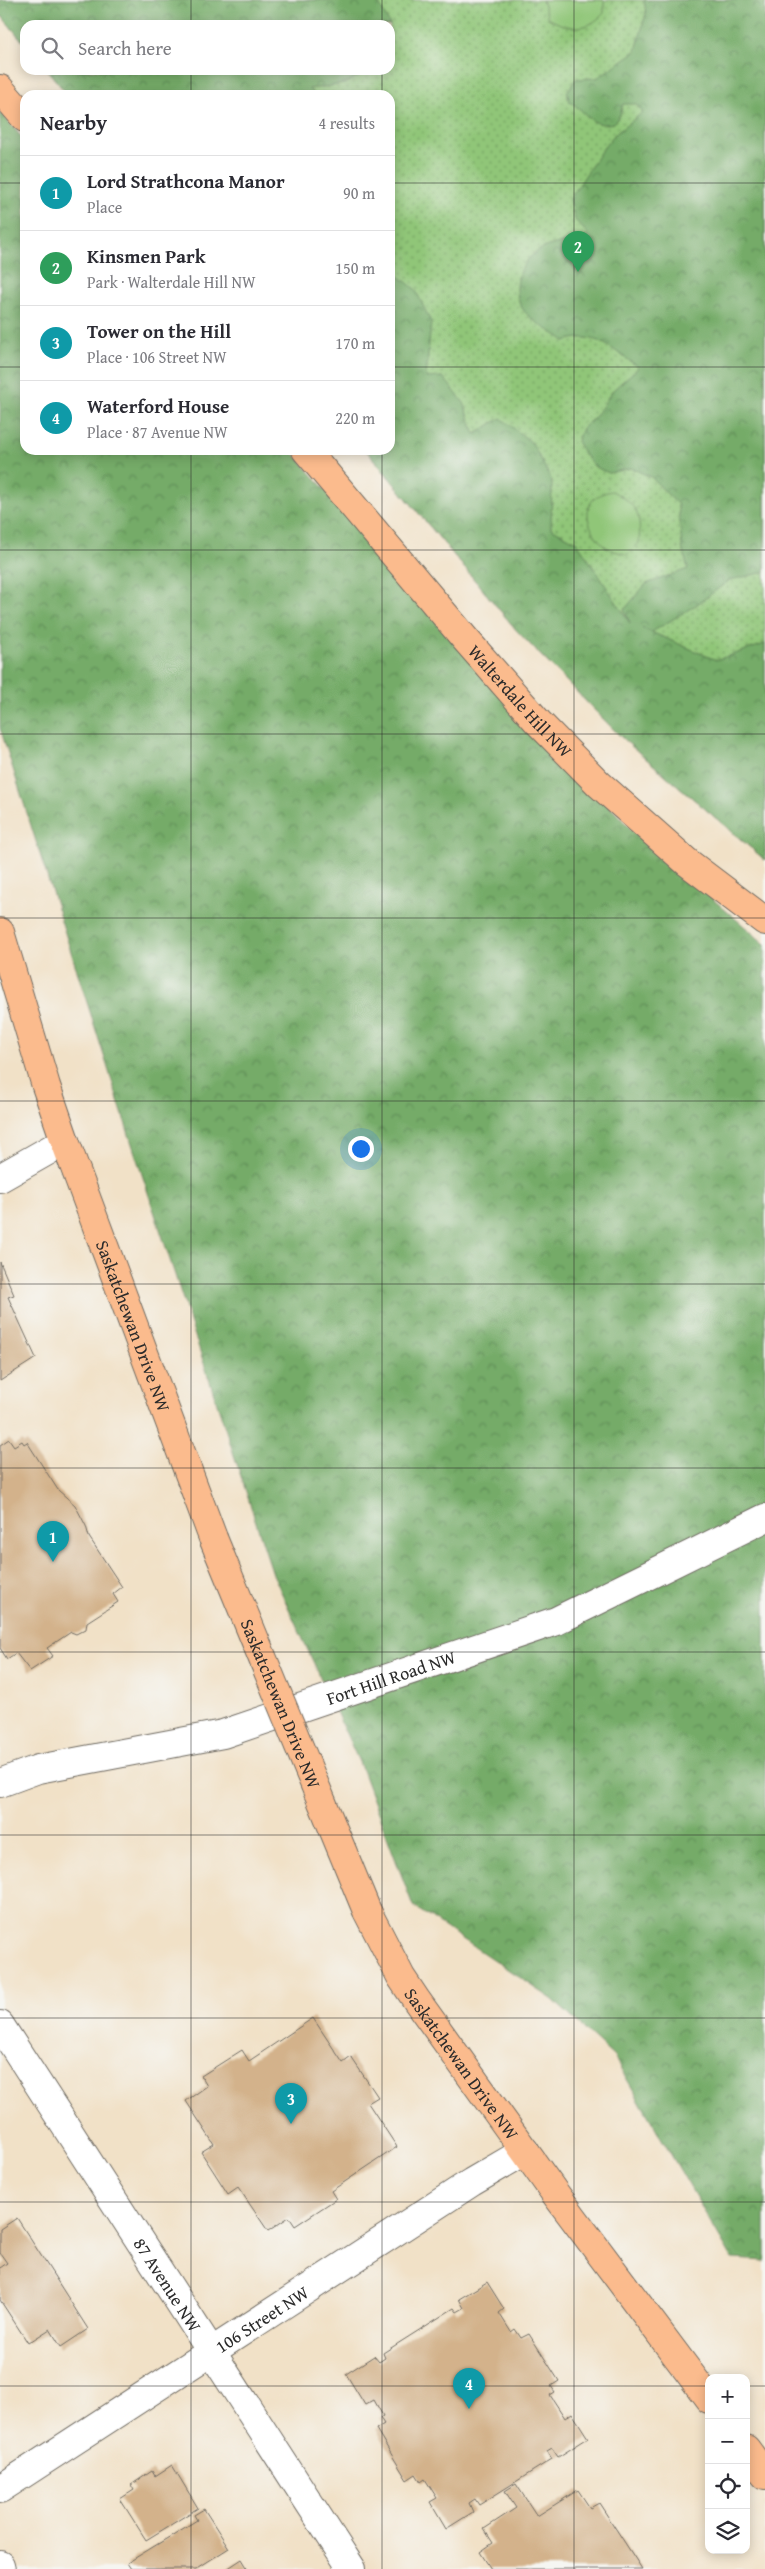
<!DOCTYPE html>
<meta charset="utf-8">
<style>
:root{--surface:#fff;--page:#f7f7f7;--text:#2b2b33;--muted:#7c7c81;--line:#e1e1e2;--accent:#111827}
body{margin:0;font-family:"Gentium Book Plus",serif;background:var(--page);color:var(--text)}
.controls{position:absolute;right:15px;bottom:15px;display:grid;overflow:hidden;border-radius:10px;box-shadow:0 2px 12px #0003}
.controls button{width:45px;height:45px;display:grid;place-items:center;padding:0;border:0;border-bottom:1px solid var(--line);background:var(--surface);color:var(--text);font:25px sans-serif}
.you{position:absolute;left:360px;top:1148px;width:18px;height:18px;margin:-12px;border:4px solid #fff;border-radius:50%;background:#1a73e8;box-shadow:0 0 0 8px #1a73e833}
.badge{display:grid;place-items:center;width:32px;height:32px;border-radius:50%;background:var(--accent);color:#fff;font-size:16px;font-weight:700}
.pin{position:absolute;translate:-50% -41px;filter:drop-shadow(0 1px 2px #0008)}
.pin::after{content:'';position:absolute;top:26px;width:18px;height:15px;background:inherit;clip-path:polygon(0 0,100% 0,50% 100%)}
.list{margin:0;padding:0;list-style:none}
h2{display:flex;justify-content:space-between;align-items:center;height:65px;margin:0;padding:0 20px;font-size:21px}
h2 small{font-size:16px;font-weight:400;color:var(--muted)}
.list li{display:grid;grid-template-columns:32px 1fr auto;gap:15px;align-items:center;box-sizing:border-box;height:75px;padding:0 20px;border-top:1px solid var(--line)}
.list b{display:block;font-size:19px;white-space:nowrap}
.list p{margin:0;font-size:16px;white-space:nowrap;color:var(--muted)}
.list em{font-size:16px;font-style:normal;color:var(--muted)}
.icon{flex:none;width:28px;height:28px;fill:none;stroke:currentColor;stroke-width:2;stroke-linecap:round;stroke-linejoin:round}
.map{position:relative;flex:none;width:765px;height:2569px;overflow:hidden}
.search{position:absolute;background:var(--surface);box-shadow:0 2px 12px #0003;left:20px;top:20px;width:375px;height:55px;display:flex;align-items:center;gap:12px;box-sizing:border-box;padding:0 18px;border-radius:15px;color:var(--muted);font-size:19px}
.panel{position:absolute;background:var(--surface);box-shadow:0 2px 12px #0003;left:20px;top:90px;width:375px;height:365px;border-radius:15px}
.map>svg:first-child{display:block}
.grass{fill:url(#grass-dots);stroke:#5e7852}
.forest{fill:url(#forest-crowns);stroke:#506b4a}
.garden{fill:#90c678;stroke:#5e7852}
.building{fill:#d3b28b}
.lines{fill:none;stroke-linecap:round;stroke-linejoin:round}
.minor-casing{stroke:#706b62;stroke-width:30}
.major-casing{stroke:#706b62;stroke-width:30}
.minor{stroke:#fff;stroke-width:28}
.major{stroke:#fbbb8d;stroke-width:28}
.major-bridge-casing{stroke:#706b62;stroke-width:30;stroke-linecap:butt}
.major-bridge{stroke:#fbbb8d;stroke-width:28}
.grid{fill:none;stroke:#2b2b2b;stroke-width:1;stroke-opacity:0.55}
.labels{text-anchor:middle;dominant-baseline:central;stroke-width:4;stroke-linejoin:round;paint-order:stroke}
.street-label{font-size:18px;fill:#2b2b2b;stroke:#f6f6f2}
</style>
<div class="map">
<svg width="765" height="2569" viewBox="0 0 765 2569">
<defs>
<pattern id="grass-dots" width="8" height="8" patternUnits="userSpaceOnUse" patternTransform="scale(1.25)"><rect width="8" height="8" fill="#90c678"/><path d="M2 2h.1M6 6h.1" fill="none" stroke="#76a163" stroke-width="1.8" stroke-linecap="round"/></pattern>
<pattern id="forest-crowns" width="20" height="18" patternUnits="userSpaceOnUse" patternTransform="scale(1.25)"><rect width="20" height="18" fill="#74ab68"/><path d="M2 6a3 3 0 1 1 6 0M12 15a3 3 0 1 1 6 0" fill="none" stroke="#5f8b56"/></pattern>
</defs>
<rect width="100%" height="100%" fill="#f6f6f2"/>
<filter id="ink" filterUnits="userSpaceOnUse"><feTurbulence type="fractalNoise" baseFrequency=".02" numOctaves="2"/><feDisplacementMap in="SourceGraphic" scale="10" xChannelSelector="R" yChannelSelector="G"/><feConvolveMatrix kernelMatrix="1 2 1 2 8 2 1 2 1" color-interpolation-filters="sRGB"/></filter>
<filter id="wash" filterUnits="userSpaceOnUse"><feTurbulence type="fractalNoise" baseFrequency=".0096" numOctaves="4" result="noise"/><feDisplacementMap in="SourceGraphic" scale="20" xChannelSelector="R" yChannelSelector="G"/><feGaussianBlur stdDeviation="1.12" result="paint"/><feColorMatrix in="noise" values="0 0 0 0 0 0 0 0 0 0 0 0 0 0 0 0 0 1.4 0 .05"/><feComposite in="paint" operator="in"/></filter>
<g filter="url(#wash)">
<rect width="100%" height="100%" fill="#f1e1c7"/>
<path class="grass" d="M0 0H765V860L622 738 518 632 366 450H390V95H68L47 70H390V25H25V44L0 14Z"/>
<path class="forest" d="M0 0H377L390 25H25V44L0 14Z
M644 0H765V572L730 580 696 605 652 632 642 628 716 660 765 644V860L622 738 518 632 366 450H390V269L415 289 431 322 426 378 443 377 464 403 475 434 501 418 532 443 552 481 551 528 577 542 630 623 624 610 646 584 688 569 682 547 678 505 651 477 631 468 609 473 595 467 584 454 577 441 582 428 596 416 613 390 639 367C612 351 598 330 565 341 552 331 532 323 522 308 511 289 519 263 538 251 550 243 566 242 579 242L588 234 575 220 570 199 601 151 614 135 643 112 636 104H623L620 115 614 123C589 128 589 113 570 102L567 92 576 79 597 78 636 51 646 13Z
M47 70H370L344 84 309 89 315 95H68Z
M0 112 25 141V450H291L491 682 631 829 765 944V2261L732 2259 614 2057 552 1999 413 1906 359 1762 273 1574 131 1141 0 728Z"/>
<path class="garden" d="M542 0H604V13C587 32 569 30 548 18Z
M612 491C638 505 641 514 639 543L627 555C620 552 610 551 605 546 584 528 578 496 612 491Z"/>
<g id="blocks">
<path class="building" d="M0 1262 14 1295 8 1297 36 1358 0 1381Z
M9 1439 14 1446 22 1441 24 1444 27 1442 58 1490 75 1505 86 1526 89 1537 122 1587 113 1594 118 1602 87 1622 86 1629 76 1634 71 1632 47 1648 53 1656 30 1671 16 1653 7 1659 0 1648V1445Z
M313 2018 343 2063 351 2057 378 2097 368 2103 397 2147 331 2191 336 2199 295 2226 289 2217 268 2231 238 2187 228 2194 201 2152 214 2144 186 2101 207 2086 201 2076 242 2050 249 2061Z
M17 2218 88 2329 61 2347 50 2329 28 2343 0 2300V2268L7 2263 0 2253V2229Z
M487 2282 504 2309 499 2313 511 2332 515 2329 521 2338 529 2334 559 2381 551 2386 555 2392 550 2395 565 2418 572 2413 588 2438 558 2457 552 2448 547 2451 552 2459 479 2505 475 2499 469 2503 473 2512 446 2529 430 2502 437 2498 425 2479 421 2482 416 2474 407 2480 376 2429 384 2424 380 2418 383 2416 374 2400 365 2405 346 2374 374 2356 379 2362 385 2358 383 2353 454 2308 457 2312 464 2308 459 2299Z
M172 2465 198 2508 146 2540 120 2499 134 2490 131 2485 152 2471 155 2476Z
M516 2484 537 2516 578 2490 590 2508 599 2503 642 2569H491L480 2552 493 2543 484 2529 516 2508 505 2491Z
M204 2509 229 2548 196 2569H131L127 2563 197 2520 194 2515Z
M242 2559 248 2569H227Z"/>
</g>
</g>
<g filter="url(#ink)">
<use href="#blocks" fill-opacity="0" stroke="#706b62" stroke-width="1"/>
<g class="lines">
<defs>
<g id="minor">
<path d="M0 1178 65 1141"/>
<path id="s1" d="M0 1783 38 1769 223 1734 556 1621 765 1518"/>
<path id="s2" d="M0 2025 352 2569"/>
<path id="s3" d="M0 2489 472 2182 525 2151"/>
<path d="M0 2565 1 2569"/>
</g>
<g id="major">
<path d="M0 89 25 118"/>
<path id="s4" d="M306 450 466 640 538 722 599 784 687 862 765 921"/>
<path id="s5" d="M0 932 46 1086 65 1141 213 1538"/>
<path id="s6" d="M367 1911 401 1977 417 2001 557 2196 709 2399"/>
<path d="M746 2449 765 2475"/>
</g>
</defs>
<use href="#minor" class="minor-casing"/>
<use href="#major" class="major-casing"/>
<use href="#minor" class="minor"/>
<use href="#major" class="major"/>
<defs>
<g id="major-bridge">
<path id="s7" d="M213 1538 367 1911"/>
</g>
</defs>
<use href="#major-bridge" class="major-bridge-casing"/>
<use href="#major-bridge" class="major-bridge"/>
</g>
</g>
<path class="grid" d="M191 0V25M382 0V25M574 0V2569M191 70V95M382 70V95M0 183H25M390 183H765M0 367H25M390 367H765M191 450V2569M382 450V2569M0 550H765M0 734H765M0 918H765M0 1101H765M0 1284H765M0 1468H765M0 1652H765M0 1835H765M0 2018H765M0 2202H765M0 2386H709M746 2386H765"/>
<g class="labels">
<g class="street-label">
<text stroke="none"><textPath href="#s4" startOffset="330">Walterdale Hill NW</textPath></text>
<text stroke="none"><textPath href="#s5" startOffset="416">Saskatchewan Drive NW</textPath></text>
<text stroke="none"><textPath href="#s1" startOffset="406">Fort Hill Road NW</textPath></text>
<text stroke="none"><textPath href="#s7" startOffset="179">Saskatchewan Drive NW</textPath></text>
<text stroke="none"><textPath href="#s6" startOffset="180">Saskatchewan Drive NW</textPath></text>
<text stroke="none"><textPath href="#s2" startOffset="309">87 Avenue NW</textPath></text>
<text stroke="none"><textPath href="#s3" startOffset="312">106 Street NW</textPath></text>
</g>
</g>
</svg>
<div class="controls">
<button>+</button>
<button>−</button>
<button><svg class="icon" aria-label="locate" viewBox="0 0 24 24"><circle cx="12" cy="12" r="6"/><path d="M12 2v4M12 18v4M2 12h4M18 12h4"/></svg></button>
<button><svg class="icon" aria-label="layers" viewBox="0 0 24 24"><path d="M12 4l9 5-9 5-9-5zM3 14l9 5 9-5"/></svg></button>
</div>
<div class="you"></div>
<div class="pin badge" style="left:53px;top:1562px;background:#0f9aa8">1</div>
<div class="pin badge" style="left:578px;top:272px;background:#2e9e5b">2</div>
<div class="pin badge" style="left:291px;top:2124px;background:#0f9aa8">3</div>
<div class="pin badge" style="left:469px;top:2409px;background:#0f9aa8">4</div>
<div class="search"><svg class="icon" aria-label="search" viewBox="0 0 24 24"><circle cx="10" cy="10" r="6"/><path d="M15 15l6 6"/></svg>Search here</div>
<section class="panel">
<h2>Nearby<small>4 results</small></h2>
<ul class="list">
<li><span class="badge" style="background:#0f9aa8">1</span><div><b>Lord Strathcona Manor</b><p>Place</p></div><em>90 m</em></li>
<li><span class="badge" style="background:#2e9e5b">2</span><div><b>Kinsmen Park</b><p>Park · Walterdale Hill NW</p></div><em>150 m</em></li>
<li><span class="badge" style="background:#0f9aa8">3</span><div><b>Tower on the Hill</b><p>Place · 106 Street NW</p></div><em>170 m</em></li>
<li><span class="badge" style="background:#0f9aa8">4</span><div><b>Waterford House</b><p>Place · 87 Avenue NW</p></div><em>220 m</em></li>
</ul>
</section>
</div>
